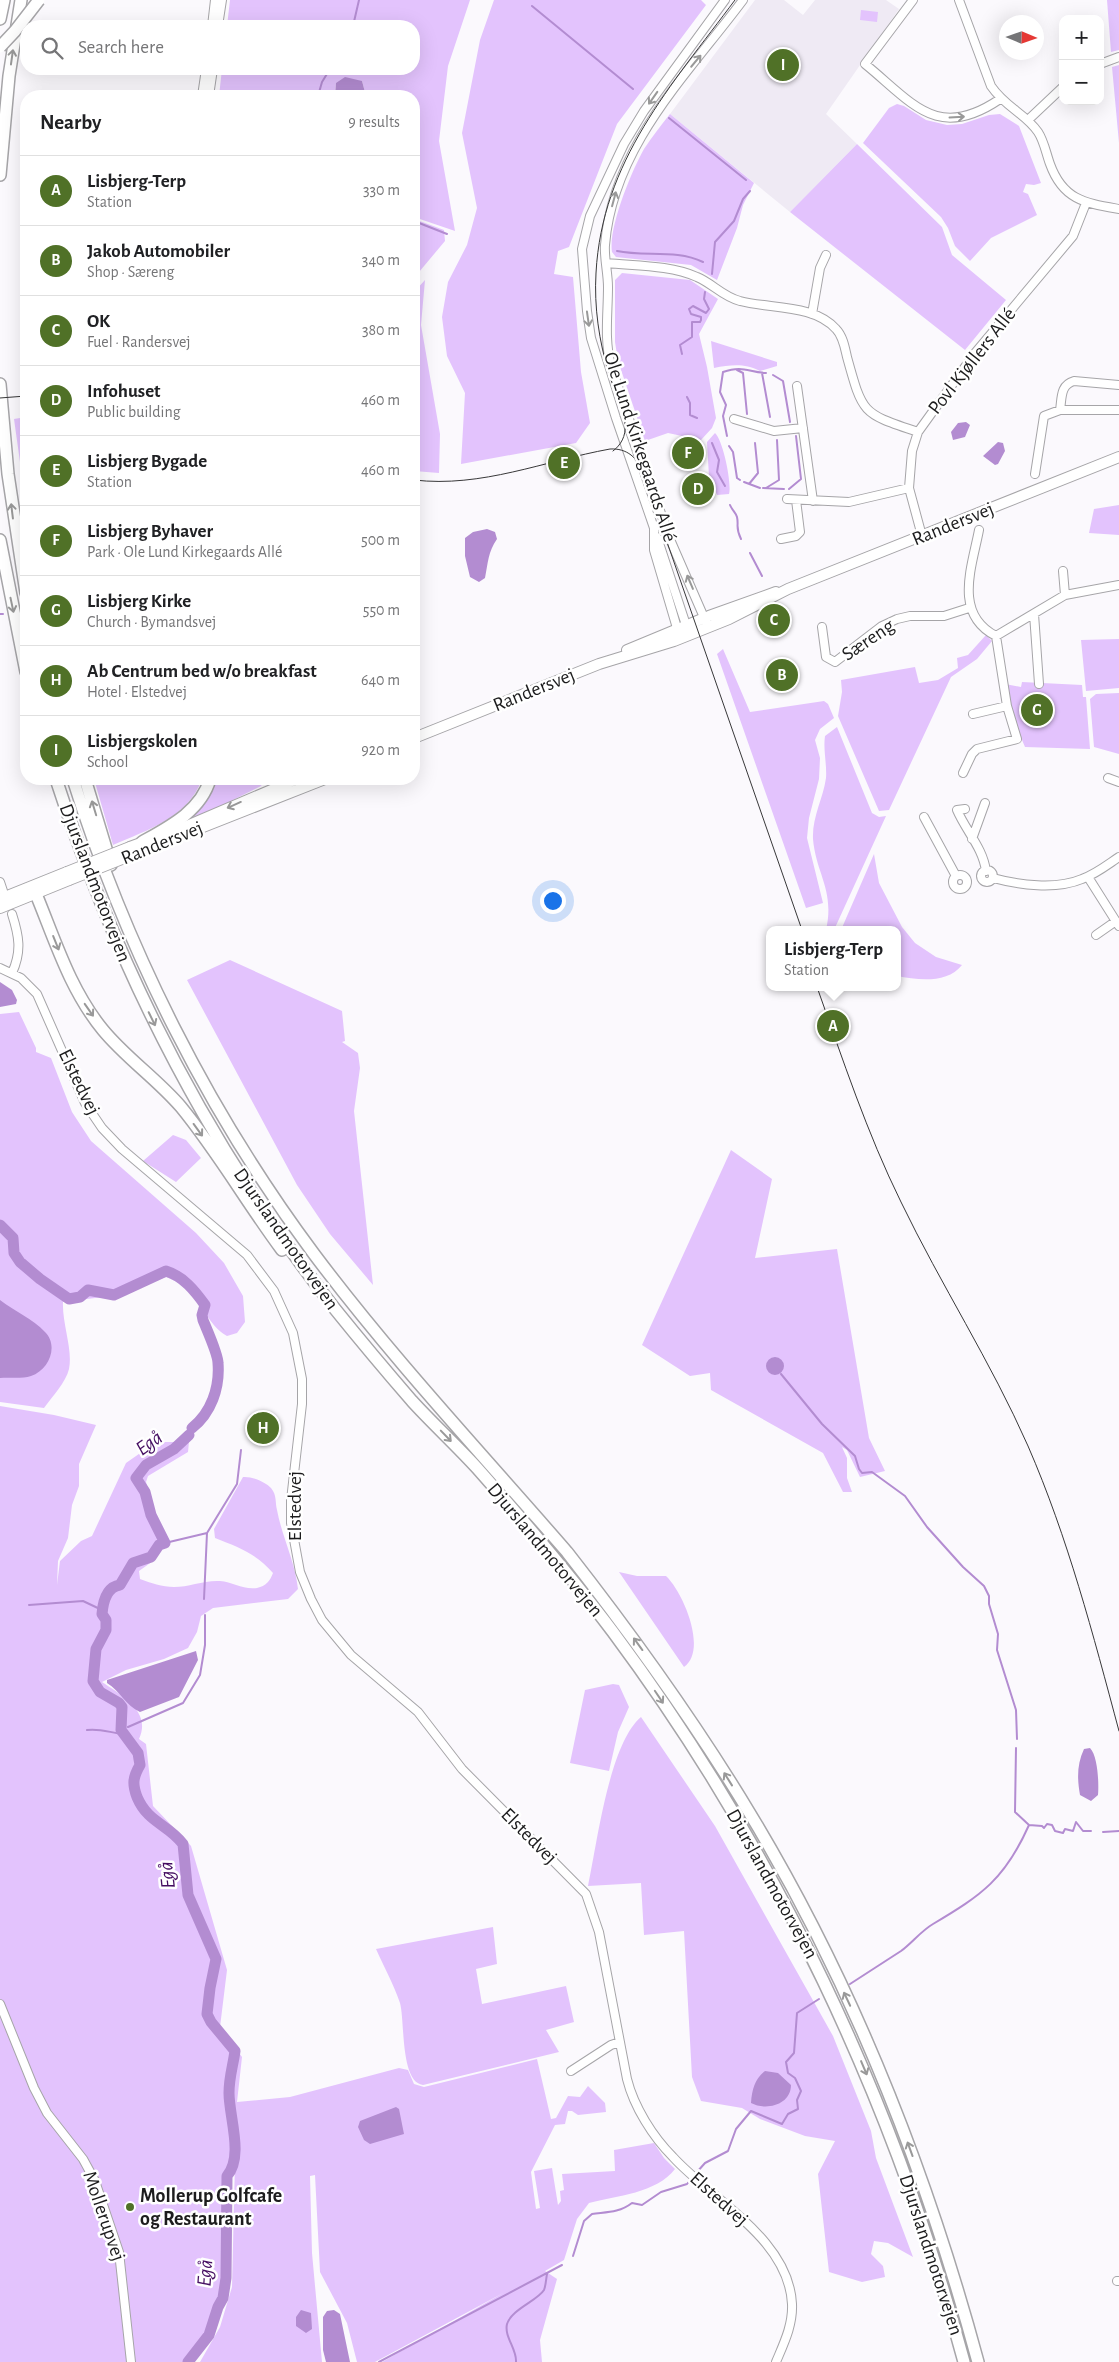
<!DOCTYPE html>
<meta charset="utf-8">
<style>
:root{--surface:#fff;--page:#f6f6f6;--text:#202124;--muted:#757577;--line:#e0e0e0;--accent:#507127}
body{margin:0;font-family:"Alegreya Sans",sans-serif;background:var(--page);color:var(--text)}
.controls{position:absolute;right:15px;top:15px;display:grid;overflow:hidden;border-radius:10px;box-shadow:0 5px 20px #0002}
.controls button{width:45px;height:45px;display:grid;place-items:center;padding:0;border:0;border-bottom:1px solid var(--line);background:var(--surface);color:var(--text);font:25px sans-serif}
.compass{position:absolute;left:999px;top:15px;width:45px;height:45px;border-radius:50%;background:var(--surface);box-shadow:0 5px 20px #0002;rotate:92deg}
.you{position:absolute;left:552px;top:900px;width:18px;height:18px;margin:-12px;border:4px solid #fff;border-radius:50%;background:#1a73e8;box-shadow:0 0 0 8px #1a73e833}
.badge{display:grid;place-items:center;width:32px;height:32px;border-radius:50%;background:var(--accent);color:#fff;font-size:16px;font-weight:700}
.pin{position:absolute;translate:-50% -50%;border:2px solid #fff;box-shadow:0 1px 5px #0006}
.popup{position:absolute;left:766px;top:926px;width:135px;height:65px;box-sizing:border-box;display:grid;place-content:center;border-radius:10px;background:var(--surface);filter:drop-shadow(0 1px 4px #0005);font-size:16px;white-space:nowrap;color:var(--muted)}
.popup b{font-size:19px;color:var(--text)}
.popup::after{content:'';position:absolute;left:50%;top:100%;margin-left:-10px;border:10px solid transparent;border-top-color:var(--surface)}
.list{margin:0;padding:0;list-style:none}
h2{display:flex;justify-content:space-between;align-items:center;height:65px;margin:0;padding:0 20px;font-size:21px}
h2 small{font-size:16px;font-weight:400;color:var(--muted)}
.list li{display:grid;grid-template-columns:32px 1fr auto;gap:15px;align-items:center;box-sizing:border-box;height:70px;padding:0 20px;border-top:1px solid var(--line)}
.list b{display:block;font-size:19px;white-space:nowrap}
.list p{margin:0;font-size:16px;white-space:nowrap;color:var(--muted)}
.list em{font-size:16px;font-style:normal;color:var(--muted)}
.icon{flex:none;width:28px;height:28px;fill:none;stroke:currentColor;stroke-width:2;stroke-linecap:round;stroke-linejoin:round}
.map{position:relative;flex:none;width:1119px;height:2362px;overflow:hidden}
.search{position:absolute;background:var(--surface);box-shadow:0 5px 20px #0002;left:20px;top:20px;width:400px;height:55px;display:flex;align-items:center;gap:12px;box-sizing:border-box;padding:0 18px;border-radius:20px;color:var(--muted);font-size:19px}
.panel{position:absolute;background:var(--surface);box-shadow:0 5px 20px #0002;left:20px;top:90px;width:400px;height:695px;border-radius:20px}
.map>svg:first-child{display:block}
.built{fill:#efeaf4}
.green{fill:#e3c3fd}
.water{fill:#b38cd1}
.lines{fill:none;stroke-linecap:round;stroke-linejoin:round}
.stream{stroke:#b38cd1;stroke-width:2}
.river{stroke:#b38cd1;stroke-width:11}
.minor-casing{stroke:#a6a5a8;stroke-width:10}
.major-casing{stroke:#a6a5a8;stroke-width:12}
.highway-casing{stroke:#a6a5a8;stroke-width:14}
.minor{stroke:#fff;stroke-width:8}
.major{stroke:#fff;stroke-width:10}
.highway{stroke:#fff;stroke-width:11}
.tram{stroke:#383839;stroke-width:1}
.major-bridge-casing{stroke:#a6a5a8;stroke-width:12;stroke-linecap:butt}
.highway-bridge-casing{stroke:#a6a5a8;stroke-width:14;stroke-linecap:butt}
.major-bridge{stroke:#fff;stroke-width:10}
.highway-bridge{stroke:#fff;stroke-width:11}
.oneway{stroke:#999}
.poi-dot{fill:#507127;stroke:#fff;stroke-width:2}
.labels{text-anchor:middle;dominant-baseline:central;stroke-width:5;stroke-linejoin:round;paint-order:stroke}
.street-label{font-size:20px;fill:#1c1c1d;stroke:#fff}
.poi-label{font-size:20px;font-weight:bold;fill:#1c1c1d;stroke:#fff;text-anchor:start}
.water-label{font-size:21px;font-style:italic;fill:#450e62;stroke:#fff}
</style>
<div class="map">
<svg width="1119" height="2362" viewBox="0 0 1119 2362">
<rect width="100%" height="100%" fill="#fbf9fd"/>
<path class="built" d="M755 0H784L803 15 815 0H886L899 9 826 114 857 144 790 212 670 114Z"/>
<path class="green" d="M230 0H470L448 66 439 141 455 231 414 217V96H366L362 81 336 83 335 96H219L222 69H414V26H227Z
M494 0H701L706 5 617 124 569 247 558 251 554 274 573 277 581 372 590 423 576 443 461 464 465 393 447 356 442 317 448 282 467 245 477 208 462 133 480 40Z
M1107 0H1119V50L1111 52Z
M861 10 878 12 877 22 860 20Z
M1119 65V143L1112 67Z
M897 104 904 106 926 120 947 125 962 124 989 115 1000 114 1019 126 1041 183 1034 185 1026 184 1023 192 1028 194 1037 215 991 238 970 261 955 246 948 228 941 217 863 143 889 108Z
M670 114 754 183 743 205 737 228 717 280 691 265 616 257 612 252C608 228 632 170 644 149 652 137 661 125 670 114Z
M857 144 942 227 952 255 1006 300 965 350 790 212Z
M414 219 444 230 445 241 414 278Z
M622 273 690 280 718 299 699 334 707 367 716 418 712 428 701 440 668 433 645 441 618 361 615 342V280Z
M425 280 421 325 440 434 439 473 414 471V292Z
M711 341 777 362V366L760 371C744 363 731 365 714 368Z
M26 417V505L14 419Z
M715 433C723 440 732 484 729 494L717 495 709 477 707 442Z
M689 444 695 447 692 450 694 458 688 462 682 458 684 450 681 446Z
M1119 505V535L1089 533 1094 509Z
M986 635 992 641 977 659 951 677 889 810 879 811 838 716 842 692 841 680 915 667 919 683 938 680 958 668 957 658 968 655Z
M1119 639V688L1086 691 1081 640Z
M723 649 750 712 824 701 828 704 834 718 820 729 815 740 820 758 819 779 809 818 807 838 823 903 806 908 717 654Z
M1022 682 1082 685 1083 697H1086L1090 749 1025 747 1011 714 1005 684 1021 687Z
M1119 693V754L1094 747 1090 699 1096 694Z
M837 727 872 813 879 817 886 816 834 930H826C835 890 816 874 813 839 812 817 823 799 826 778 827 764 823 750 825 736Z
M94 779H202C188 818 147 830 113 845Z
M213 779H265L261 786 181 826Z
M874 854 879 883 902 927 915 943 936 957 962 965C947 984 918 980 897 976V930H841Z
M230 960 342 1011 345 1041 342 1042 358 1053 360 1068 354 1111 373 1285 330 1234 297 1185 187 980Z
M19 1012 36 1048V1052L51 1058 72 1112 91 1141 196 1233 224 1263 243 1296 245 1322 237 1333 227 1336C207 1325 202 1300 184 1286 179 1282 172 1280 166 1277L147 1284 127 1294 63 1302C62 1324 73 1349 69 1369 66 1382 52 1397 44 1408L0 1402V1014Z
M173 1135 186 1140 201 1158 176 1182 143 1161Z
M731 1150 772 1179 755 1258 837 1249 869 1438 885 1471 860 1477 847 1450 842 1447 847 1458V1478L852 1492H843L823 1453 711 1390 710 1373 690 1376 642 1345Z
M0 1406 54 1415 96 1425 79 1464V1486L72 1505 68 1538 58 1561 57 1585 60 1561 81 1541 92 1536 126 1463 156 1442H189L188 1452 148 1476 146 1482 160 1530 162 1548 153 1561 139 1571 140 1579C151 1583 162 1587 174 1587 189 1587 204 1580 220 1581 233 1582 243 1590 257 1588 266 1586 270 1581 273 1573 257 1554 238 1547 215 1538L214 1529 243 1477C251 1476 266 1482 271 1488 277 1495 275 1502 277 1510 282 1537 295 1561 298 1589L288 1599 213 1608 201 1616 197 1632 188 1648 164 1659 126 1670 102 1682C121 1695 152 1711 139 1739L146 1744 153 1806 191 1846 227 1970 220 2027 242 2057 237 2102 290 2097 399 2068 408 2070 414 2084 424 2087 537 2059 551 2119 556 2118 568 2096 580 2097 588 2086 605 2103 606 2112 578 2115 572 2111H568L565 2124 555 2125 531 2172 536 2209 540 2208 534 2171 552 2168 558 2205 561 2201 560 2191 564 2190 562 2174 615 2171 614 2150 654 2143 664 2158 675 2169C657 2193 616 2196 589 2203L577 2219 564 2260 545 2271 557 2279 540 2340 542 2362H382L505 2292 375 2362H357L347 2323 320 2272 315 2175 310 2176 312 2253 322 2362H200L220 2327 232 2287 235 2162 227 2176 226 2278 223 2298 218 2307 209 2335 188 2362H0Z
M619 1572 637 1576H666C683 1592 708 1650 684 1667Z
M613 1684 619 1685 629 1707 618 1732 609 1771 570 1763 585 1690Z
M641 1717 715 1826 833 2036 871 2131 876 2158 913 2257 888 2243 874 2241 871 2254 883 2266 885 2277 862 2282 829 2272 818 2174 835 2141 805 2136 760 2119 742 2108 701 2101 692 2077 684 1931 644 1935 641 1883 588 1886C597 1844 609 1744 641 1717Z
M493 1927 497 1964 476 1969 482 2004 566 1986 574 2022 546 2030 559 2052 423 2085C400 2082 405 2021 400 2003 394 1985 384 1967 376 1949Z"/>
<path class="water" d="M345 77 362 81 366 96H335L336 83Z
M966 422 970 425 965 437 953 440 951 432 958 423Z
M998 442 1003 443 1005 451 998 464 995 465 983 456Z
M487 529 495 532 497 539C488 552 488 563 485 578L479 582 470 577 465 556V538L473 532Z
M0 982 12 990 17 1000 16 1004 0 1007Z
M0 1300C14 1311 33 1319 45 1332 59 1346 49 1370 31 1376 22 1379 10 1377 0 1378Z
M766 1366a9 9 0 1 1 18 0a9 9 0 1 1-18 0Z
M196 1651 198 1660 179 1697 140 1712C126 1706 120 1691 107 1683V1680Z
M1090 1748C1098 1756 1099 1784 1098 1795L1091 1801 1080 1795C1077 1778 1077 1764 1084 1749Z
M765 2071 778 2073 791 2085C791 2105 766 2111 751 2103 752 2089 755 2079 765 2071Z
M396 2107 399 2109 404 2134 370 2144 364 2140 358 2127 360 2121Z
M301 2310 311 2313 312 2329 306 2333 296 2326V2317Z
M334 2310 340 2314 350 2362H326L323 2350V2317L327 2311Z"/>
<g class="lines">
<path class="stream" d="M532 6 633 89
M353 26 359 0
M318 96 322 82 330 69
M669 118 746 180
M414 221 447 234
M617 251C645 257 676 249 703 262
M712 274 715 242 734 221 743 199 750 191
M682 354 680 345 692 337V322H700L701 320V317L691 314 689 309 693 306 706 313 709 309 704 299 705 292
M737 370 743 373 747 414
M762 373 770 417
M773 375 783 381 790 422
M687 397 690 403V415L697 418
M727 436 723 416 726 405 720 392 723 372C743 365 748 372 766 373
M712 443 719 460 717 472 725 486
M729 446 733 452 737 478 740 480
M744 482 760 488
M749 484 758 473 755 443
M763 488 784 489
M766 488 779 480 777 440
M789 489 801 479 796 436
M730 505C732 510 736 513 737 517 739 526 735 527 741 539
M750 553 762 576
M0 614H3
M781 1374 822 1424 855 1456 859 1469 862 1473 872 1472 905 1496 927 1527 963 1567 984 1586 989 1596V1604L998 1634 997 1650 1016 1710 1017 1739
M165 1543 207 1533
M204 1599 207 1533 237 1484 241 1450
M29 1605 83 1601 102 1610
M128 1727 183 1703 200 1675 205 1645V1615
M87 1730C100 1728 111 1733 123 1734
M1016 1748 1015 1812 1029 1825
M1103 1832 1119 1831
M850 1984C867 1973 884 1962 901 1951 912 1943 921 1931 933 1924 982 1895 1005 1879 1029 1825L1042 1826 1044 1828 1047 1824 1052 1825 1055 1831 1063 1833 1065 1829 1073 1831 1076 1822 1083 1831H1091
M697 2172 705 2163 728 2151 736 2129 751 2111 782 2124 788 2114 798 2109 797 2100 801 2091 795 2078 788 2073 786 2062 794 2053 797 2013 819 1999
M573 2256 584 2221 592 2214C606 2212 619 2213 632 2203L642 2205 661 2192 687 2184 691 2179
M379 2362 562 2265
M516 2362C517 2349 504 2337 507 2324 512 2309 537 2301 544 2290 546 2285 546 2279 547 2274"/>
<path class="river" d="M0 1225 13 1238 14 1253 20 1262 40 1279 69 1299 80 1297 88 1290 114 1295 166 1271C183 1276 195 1291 205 1305L202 1315 203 1320C207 1330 218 1354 218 1363 220 1388 211 1413 192 1428
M188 2362 209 2335 218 2307 223 2298 226 2278 227 2176C244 2156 229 2117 229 2093 229 2077 233 2066 235 2051L211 2022 207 2014 210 1988 216 1959 188 1895 183 1844C168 1824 148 1823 137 1797 132 1784 133 1777 140 1765L138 1753 121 1730 122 1707 119 1703 100 1692 93 1681 96 1649 106 1630V1620L102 1614C103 1602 106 1587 120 1585L133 1563 151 1557 159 1545 165 1543 151 1515 145 1492 136 1478 146 1465 174 1449 189 1435"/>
<defs>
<path id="minor" d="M913 0 865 64C913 103 937 142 1000 99
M959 0 991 86C1006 108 1025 113 1038 132 1044 141 1046 153 1050 164 1063 200 1085 203 1119 209
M212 26 215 0
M218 26 222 0
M1100 64 1119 57
M202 96 206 69
M209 96 213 69
M1028 120 1063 87
M607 263C636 266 670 265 697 277 712 283 723 297 740 301 770 309 814 304 836 329 843 336 845 348 847 357 863 415 862 413 918 432
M812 314 820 268 826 255
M797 386 813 501
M1060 410C1062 398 1060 385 1074 381L1119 385
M734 419 774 431 803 428
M1035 474 1044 416 1060 410H1119
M787 499 849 502 909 488
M979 530C972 567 953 614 996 636
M922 536 909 488 912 451 918 432 975 353 1073 236 1086 203
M657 537 688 631
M781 539 796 536 800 532 796 500
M1063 571 1065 595
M1034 614 1039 684
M706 622 669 537 611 366C604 339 608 314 608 287 608 273 604 258 605 245 613 146 687 75 743 0
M822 627 826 657 835 662 882 626 897 619 910 616H944L969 608
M677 628 654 550V528L616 418 591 338 587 311 582 249 590 216 624 144 644 111 725 0
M996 636 1065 595 1119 585
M973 714 1007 706
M963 773 972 754 977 749 1017 739 1007 706 996 636
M1108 778 1119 782
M965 809 957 810C966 831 983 848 986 871
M924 817 956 876
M972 839 985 803
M981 876a6 6 0 1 1 12 0a6 6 0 1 1-12 0Z
M953 882a7 7 0 1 1 14 0a7 7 0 1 1-14 0Z
M1088 877 1119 926
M993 878C1019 885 1056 890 1082 879 1096 874 1107 865 1119 857
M0 882 3 891
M1096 935 1116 921
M0 968 21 978 37 994 85 1103 102 1128 122 1149 247 1255 274 1291 293 1333 302 1379V1404L291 1500V1523L300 1572 311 1599 322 1620 351 1655 418 1712 462 1769 586 1894 599 1932 627 2079C634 2107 653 2137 673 2157 712 2200 789 2239 792 2304 793 2325 784 2343 776 2362
M12 973C22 951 19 936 12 914
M0 2004 34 2088 47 2113 83 2159 95 2181 119 2252 131 2362
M571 2071 611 2045 620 2042
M1117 2281H1119"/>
<path id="major" d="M627 650 709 616 776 592
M414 738 599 664 674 641 729 619 788 589 1119 457
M130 847 182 828 297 779
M132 855 325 779
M0 899 67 872
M0 908 69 880"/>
<path id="highway" d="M0 19 4 0
M0 175 9 76 21 0
M0 384 8 474 26 593
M0 540 26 672
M56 779C118 970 210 1150 335 1309 360 1340 386 1371 412 1401 433 1424 456 1445 477 1468 524 1521 570 1575 613 1632 776 1851 893 2099 964 2362
M73 779C126 948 208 1112 314 1254 392 1358 482 1454 567 1552 632 1635 694 1721 749 1812 852 1982 926 2170 978 2362
M85 779 111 865
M142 842C169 827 201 811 210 779
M36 894C55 940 70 990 103 1030 126 1058 157 1079 181 1107 218 1152 247 1203 282 1250"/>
</defs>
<use href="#minor" class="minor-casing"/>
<use href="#major" class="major-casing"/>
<use href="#highway" class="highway-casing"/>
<use href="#minor" class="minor"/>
<use href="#major" class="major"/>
<use href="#highway" class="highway"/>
<path class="tram" d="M0 398 26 396
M613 451C621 445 626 436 625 425 624 408 614 390 609 374 599 341 594 307 596 273 602 161 671 86 735 0
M414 480C482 488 544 461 610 449 627 448 638 458 643 473L802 930
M817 987C843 1060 867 1133 901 1202 941 1285 991 1362 1028 1446 1068 1538 1093 1634 1119 1731"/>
<defs>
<path id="major-bridge" d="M67 872 130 847
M69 880 132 855"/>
<path id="highway-bridge" d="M0 47 15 31 39 0"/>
</defs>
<use href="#major-bridge" class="major-bridge-casing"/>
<use href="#highway-bridge" class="highway-bridge-casing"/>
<use href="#major-bridge" class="major-bridge"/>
<use href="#highway-bridge" class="highway-bridge"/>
</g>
<defs><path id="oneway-shaft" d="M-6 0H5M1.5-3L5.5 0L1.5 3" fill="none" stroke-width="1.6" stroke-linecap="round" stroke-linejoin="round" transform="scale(1.25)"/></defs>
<g class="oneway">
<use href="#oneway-shaft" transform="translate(12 57) rotate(-82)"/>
<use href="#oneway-shaft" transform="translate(696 61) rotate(-50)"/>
<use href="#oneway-shaft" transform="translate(653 98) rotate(125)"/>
<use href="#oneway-shaft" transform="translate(957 117) rotate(-3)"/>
<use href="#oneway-shaft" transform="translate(614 199) rotate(-75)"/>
<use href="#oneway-shaft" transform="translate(588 319) rotate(82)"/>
<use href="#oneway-shaft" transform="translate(12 511) rotate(-97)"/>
<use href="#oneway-shaft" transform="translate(690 582) rotate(-113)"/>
<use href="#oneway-shaft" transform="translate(12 605) rotate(78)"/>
<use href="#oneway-shaft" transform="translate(234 805) rotate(156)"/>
<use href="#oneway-shaft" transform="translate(94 808) rotate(-107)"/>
<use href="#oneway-shaft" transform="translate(56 943) rotate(68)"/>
<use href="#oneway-shaft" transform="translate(89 1010) rotate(55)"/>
<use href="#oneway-shaft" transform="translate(152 1019) rotate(64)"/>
<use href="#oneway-shaft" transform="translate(198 1130) rotate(54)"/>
<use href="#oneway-shaft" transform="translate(446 1436) rotate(46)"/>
<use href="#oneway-shaft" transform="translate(638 1644) rotate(-126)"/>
<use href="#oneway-shaft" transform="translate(659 1697) rotate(56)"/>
<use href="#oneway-shaft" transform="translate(728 1779) rotate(-122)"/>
<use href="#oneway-shaft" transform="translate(847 1999) rotate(-115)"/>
<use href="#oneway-shaft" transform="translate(864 2068) rotate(67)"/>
<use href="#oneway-shaft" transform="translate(910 2149) rotate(-110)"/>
</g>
<circle class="poi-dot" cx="130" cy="2207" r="5"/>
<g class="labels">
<g class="street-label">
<text transform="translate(972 361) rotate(-52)">Povl Kjøllers Allé</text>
<text transform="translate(640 447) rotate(72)">Ole Lund Kirkegaards Allé</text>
<text transform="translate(953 524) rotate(-22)">Randersvej</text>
<text transform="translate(868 640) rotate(-34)">Særeng</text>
<text transform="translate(534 690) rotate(-22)">Randersvej</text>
<text transform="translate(162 843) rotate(-22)">Randersvej</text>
<text transform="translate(95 883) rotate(69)">Djurslandmotorvejen</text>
<text transform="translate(79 1082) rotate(64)">Elstedvej</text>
<text transform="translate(286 1239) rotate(55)">Djurslandmotorvejen</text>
<text transform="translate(295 1506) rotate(-90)">Elstedvej</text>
<text transform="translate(545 1550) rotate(50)">Djurslandmotorvejen</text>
<text transform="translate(529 1836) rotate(45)">Elstedvej</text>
<text transform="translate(772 1884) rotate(61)">Djurslandmotorvejen</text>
<text transform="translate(719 2199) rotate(42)">Elstedvej</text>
<text transform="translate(104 2216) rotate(71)">Mollerupvej</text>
<text transform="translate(931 2255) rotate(72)">Djurslandmotorvejen</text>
</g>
<g class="poi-label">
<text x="140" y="2196">Mollerup Golfcafe<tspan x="140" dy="23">og Restaurant</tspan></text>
</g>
<g class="water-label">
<text transform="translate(149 1443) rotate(-36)">Egå</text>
<text transform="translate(167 1875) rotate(-96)">Egå</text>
<text transform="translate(205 2273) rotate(-86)">Egå</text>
</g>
</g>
</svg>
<div class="controls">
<button>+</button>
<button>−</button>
</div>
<svg class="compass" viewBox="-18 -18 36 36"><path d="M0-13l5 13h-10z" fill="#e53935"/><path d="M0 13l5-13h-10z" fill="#757577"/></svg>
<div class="you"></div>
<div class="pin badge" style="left:833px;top:1026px">A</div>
<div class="popup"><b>Lisbjerg-Terp</b>Station</div>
<div class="pin badge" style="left:782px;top:675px">B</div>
<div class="pin badge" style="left:774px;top:620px">C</div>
<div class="pin badge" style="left:698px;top:489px">D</div>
<div class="pin badge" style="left:564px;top:463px">E</div>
<div class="pin badge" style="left:688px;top:453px">F</div>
<div class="pin badge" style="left:1037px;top:710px">G</div>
<div class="pin badge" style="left:263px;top:1428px">H</div>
<div class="pin badge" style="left:783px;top:65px">I</div>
<div class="search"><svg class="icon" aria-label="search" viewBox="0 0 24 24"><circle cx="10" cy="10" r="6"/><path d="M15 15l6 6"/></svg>Search here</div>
<section class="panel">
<h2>Nearby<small>9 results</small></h2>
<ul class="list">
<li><span class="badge">A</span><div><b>Lisbjerg-Terp</b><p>Station</p></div><em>330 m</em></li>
<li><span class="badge">B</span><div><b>Jakob Automobiler</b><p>Shop · Særeng</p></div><em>340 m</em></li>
<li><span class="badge">C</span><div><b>OK</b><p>Fuel · Randersvej</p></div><em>380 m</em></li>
<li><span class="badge">D</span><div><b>Infohuset</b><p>Public building</p></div><em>460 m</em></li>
<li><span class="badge">E</span><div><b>Lisbjerg Bygade</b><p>Station</p></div><em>460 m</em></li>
<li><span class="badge">F</span><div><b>Lisbjerg Byhaver</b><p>Park · Ole Lund Kirkegaards Allé</p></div><em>500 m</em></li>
<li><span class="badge">G</span><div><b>Lisbjerg Kirke</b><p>Church · Bymandsvej</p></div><em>550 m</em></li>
<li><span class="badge">H</span><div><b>Ab Centrum bed w/o breakfast</b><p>Hotel · Elstedvej</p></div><em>640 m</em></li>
<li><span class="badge">I</span><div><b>Lisbjergskolen</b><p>School</p></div><em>920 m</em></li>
</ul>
</section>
</div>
